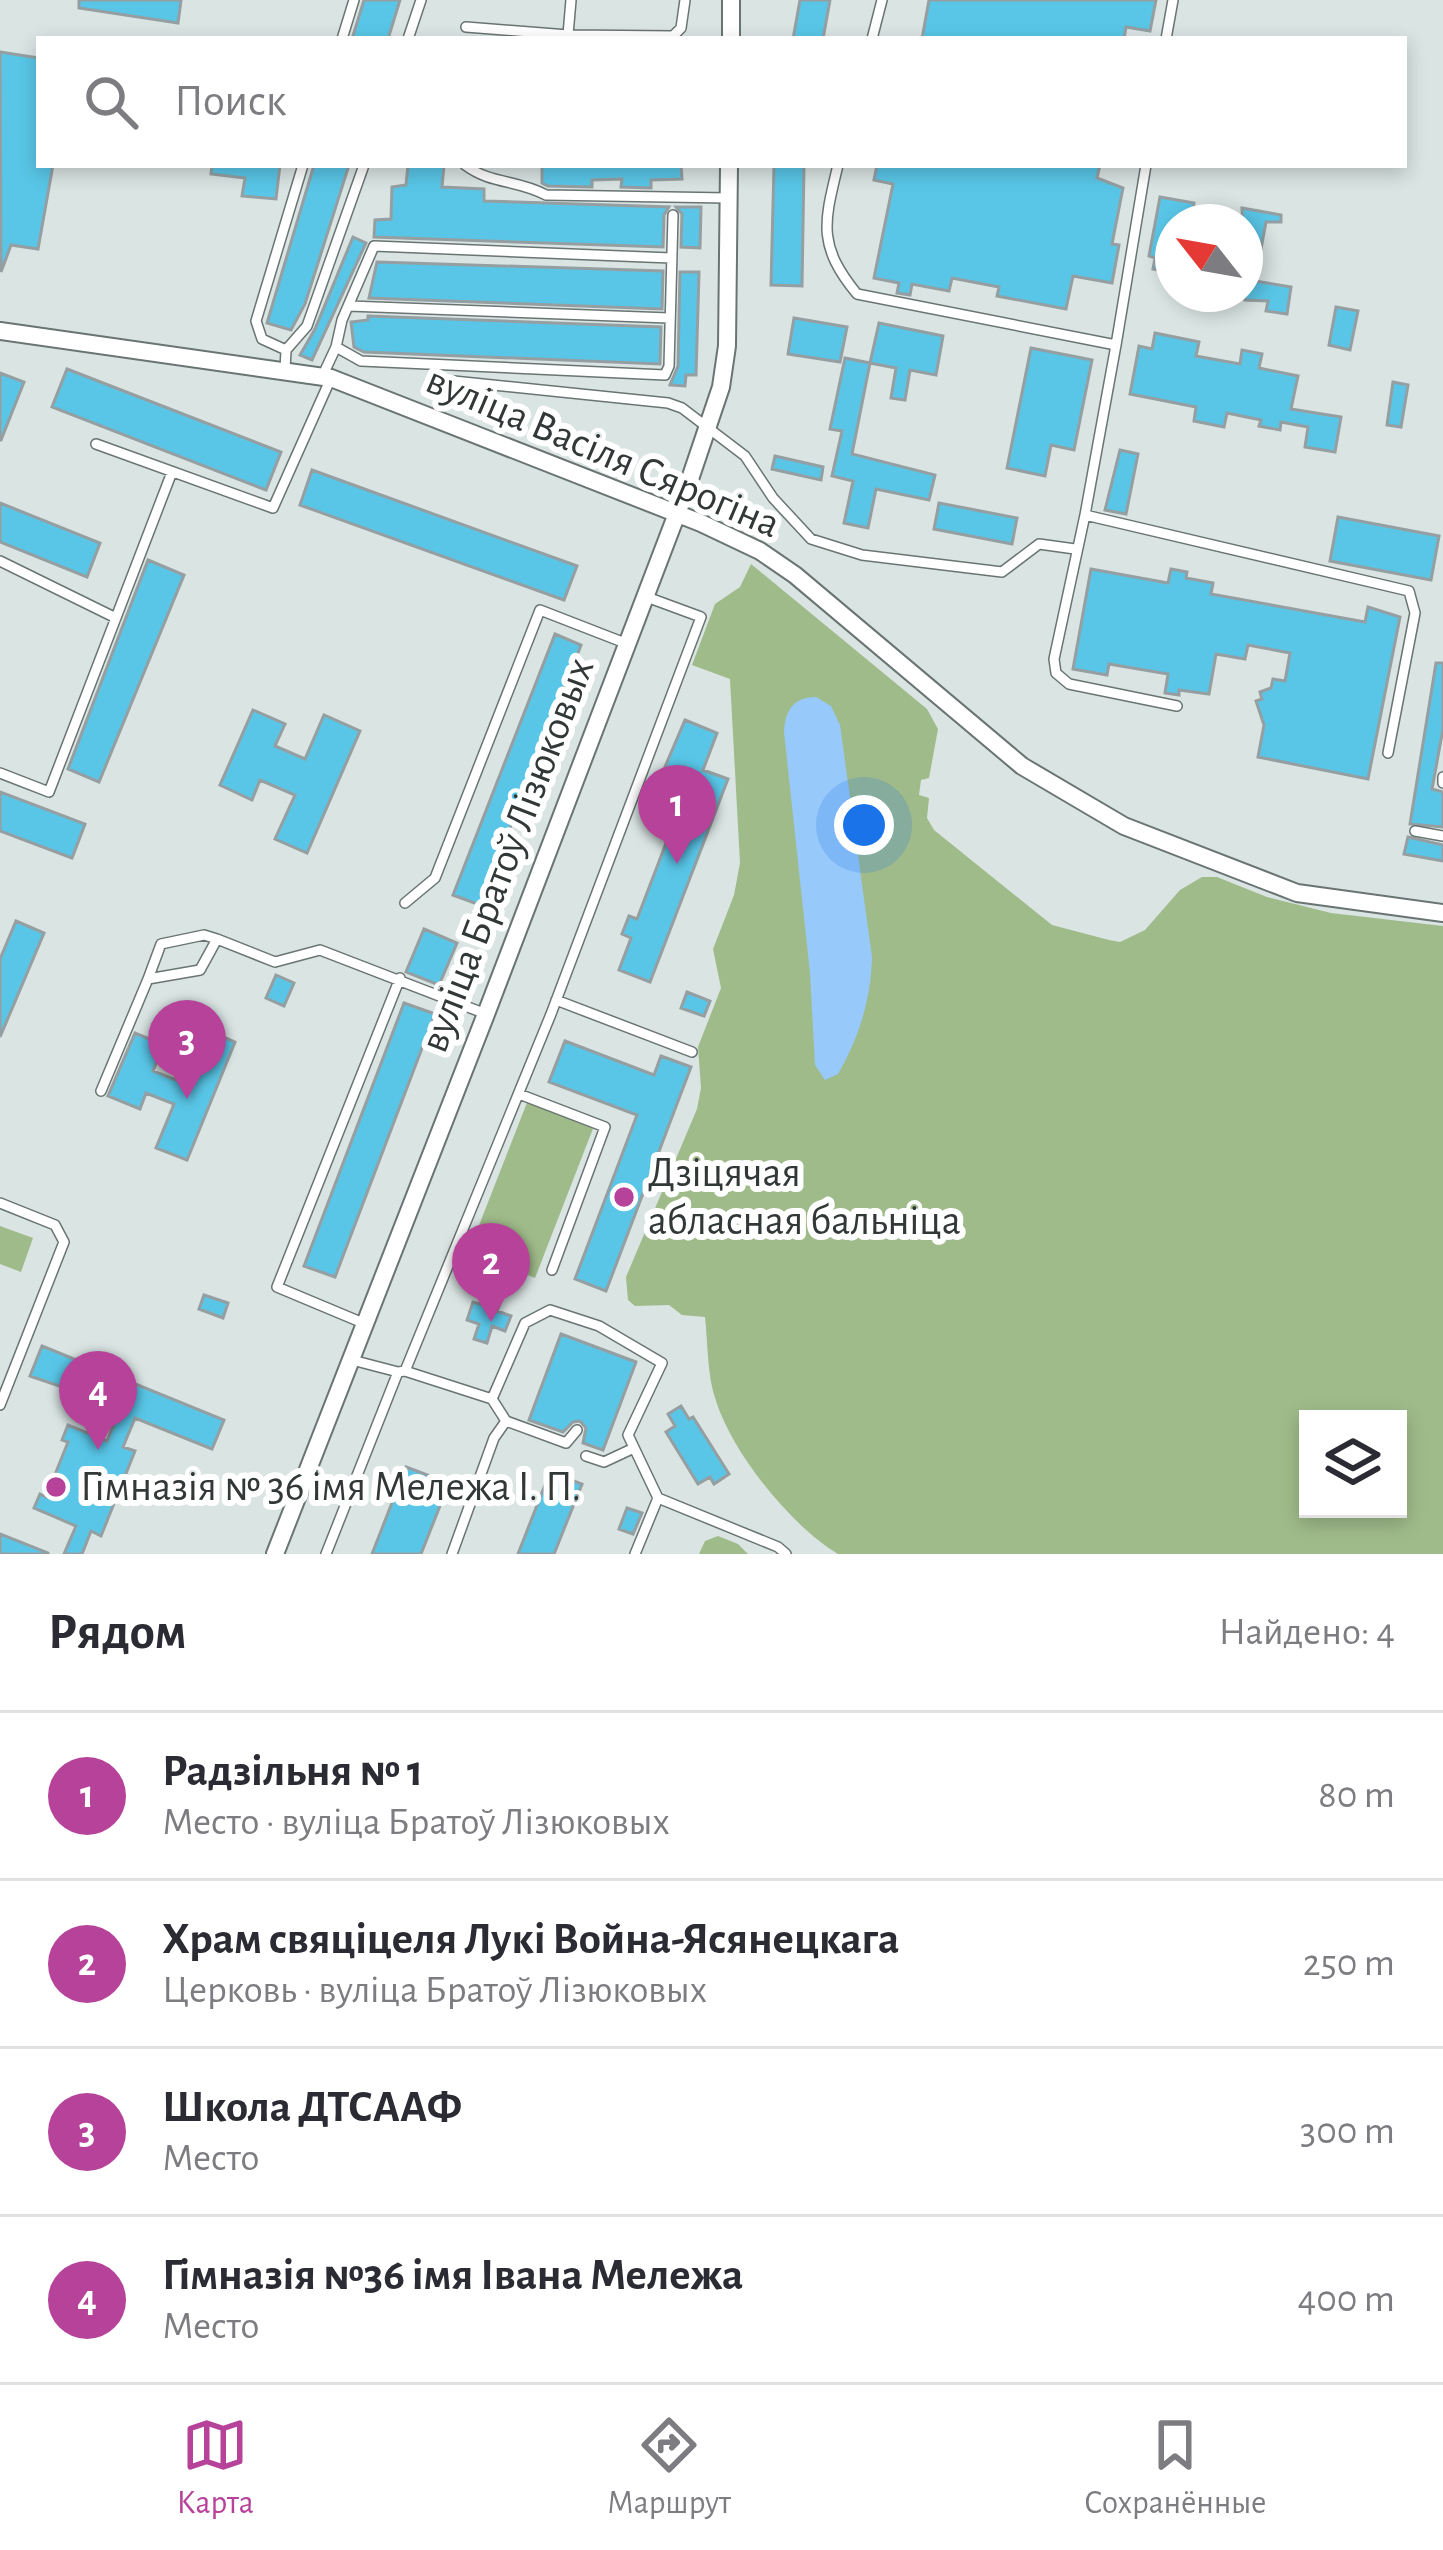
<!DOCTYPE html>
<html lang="ru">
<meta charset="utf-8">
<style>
:root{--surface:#fff;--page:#f7f7f7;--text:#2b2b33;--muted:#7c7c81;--line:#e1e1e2;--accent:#b6429a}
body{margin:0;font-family:"Alegreya Sans",sans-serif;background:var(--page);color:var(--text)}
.controls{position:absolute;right:36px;bottom:36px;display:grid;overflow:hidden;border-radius:0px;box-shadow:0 6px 18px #0003}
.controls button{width:108px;height:108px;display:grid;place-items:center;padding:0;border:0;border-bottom:3px solid var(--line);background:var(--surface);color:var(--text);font:60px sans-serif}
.compass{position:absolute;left:1155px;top:204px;width:108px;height:108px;border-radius:50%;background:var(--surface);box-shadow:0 6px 18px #0003;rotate:301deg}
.you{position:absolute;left:864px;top:825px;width:42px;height:42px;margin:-30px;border:9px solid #fff;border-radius:50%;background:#1a73e8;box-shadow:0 0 0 18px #1a73e833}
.badge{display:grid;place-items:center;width:78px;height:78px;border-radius:50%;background:var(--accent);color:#fff;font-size:39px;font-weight:700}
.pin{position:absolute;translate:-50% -99px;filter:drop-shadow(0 3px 6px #0008)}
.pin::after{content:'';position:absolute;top:63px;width:42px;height:36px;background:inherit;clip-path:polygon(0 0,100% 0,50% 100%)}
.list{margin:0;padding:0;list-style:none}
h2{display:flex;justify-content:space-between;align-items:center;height:156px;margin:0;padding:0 48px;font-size:51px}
h2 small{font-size:39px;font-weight:400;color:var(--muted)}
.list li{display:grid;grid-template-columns:78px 1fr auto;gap:36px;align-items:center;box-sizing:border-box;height:168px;padding:0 48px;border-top:3px solid var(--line)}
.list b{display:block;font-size:45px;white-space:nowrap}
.list p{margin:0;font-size:39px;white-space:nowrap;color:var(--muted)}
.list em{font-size:39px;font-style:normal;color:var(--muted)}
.icon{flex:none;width:66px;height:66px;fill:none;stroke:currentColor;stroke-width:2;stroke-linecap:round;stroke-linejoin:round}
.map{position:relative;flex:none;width:1443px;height:1554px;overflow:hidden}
.search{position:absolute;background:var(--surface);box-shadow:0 6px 18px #0003;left:36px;right:36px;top:36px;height:132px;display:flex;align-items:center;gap:30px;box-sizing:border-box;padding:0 42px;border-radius:0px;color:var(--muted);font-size:45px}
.sheet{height:828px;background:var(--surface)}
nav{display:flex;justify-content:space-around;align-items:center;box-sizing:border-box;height:168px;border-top:3px solid var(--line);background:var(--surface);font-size:33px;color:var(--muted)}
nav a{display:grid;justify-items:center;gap:6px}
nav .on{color:var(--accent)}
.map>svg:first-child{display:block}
.green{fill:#a0bb8a;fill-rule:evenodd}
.water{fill:#98c9fb}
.building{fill:#59c6e7;stroke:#959fa2;stroke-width:3}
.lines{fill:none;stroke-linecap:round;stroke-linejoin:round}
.service-casing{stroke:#697473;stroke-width:12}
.minor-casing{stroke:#697473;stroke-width:20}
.service{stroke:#fff;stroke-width:9}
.minor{stroke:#fff;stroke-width:16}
.poi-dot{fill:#b6429a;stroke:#fff;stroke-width:4.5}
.labels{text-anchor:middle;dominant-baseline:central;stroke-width:12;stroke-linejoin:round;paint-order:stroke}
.street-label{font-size:42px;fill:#323737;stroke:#fff}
.poi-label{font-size:42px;fill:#323737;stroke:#fff;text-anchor:start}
</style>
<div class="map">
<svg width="1443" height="1554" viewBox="0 0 1443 1554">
<rect width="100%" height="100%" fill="#d9e4e3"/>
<path class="green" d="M751 564 927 709 938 729 929 778 921 780 919 795 929 798 927 818 934 830 1052 925 1109 940 1120 942 1145 930 1180 890 1202 877H1217L1267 897 1331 913 1443 926V1554H838C791 1526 733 1454 716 1401 707 1376 708 1344 705 1317L682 1315 669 1305 635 1306 628 1300 626 1277 697 1109 701 1088 698 1047 721 988 713 949 734 895 740 863 730 679 692 665 715 604 740 587ZM1308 1419H1398V1509H1308Z
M528 1100 594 1126 535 1278 469 1251Z
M0 1226 33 1238 21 1272 0 1264Z
M718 1536 738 1544 748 1554H699L705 1541Z"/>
<path class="water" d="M816 697 831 706 840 725 872 957C871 999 859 1038 838 1074L825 1080 815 1065 810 973 784 732C785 711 793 697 816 697Z"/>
<path class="building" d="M79 0H181L178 23 79 8Z
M364 0H400L388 39H352Z
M800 0H830L823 39H793Z
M929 0H1156L1150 31 1126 27 1124 39H922Z
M0 52 39 58V165H53L38 249 11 245 1 272Z
M212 165H280L276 199 242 196 245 178 211 174Z
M314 165H349L305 304 291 330 267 323Z
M408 165H444L442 187 484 189V201L669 207 664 215 663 247 374 237 375 220 391 219 392 187 406 185Z
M542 165H681L682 179 651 180V188L621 187 622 179 592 180V187L548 186 542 183Z
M774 165H804L802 286 771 285Z
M877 165H1100L1097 178 1123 188 1112 244 1119 245 1112 283 1073 276 1066 309 997 296 999 287 952 278 949 291 912 284 910 295 897 293 899 283 874 278 893 184 874 180Z
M1160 197 1194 203 1191 222H1173V273L1153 269 1155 258 1149 256Z
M676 207H701L700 248 681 247 682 214Z
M1242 208 1281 215V222H1266L1255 281 1291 287 1287 314 1266 311 1268 301 1245 300Z
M353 237 366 243 312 360 300 355 315 329Z
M377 262 663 271 662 309 369 298Z
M680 272H699L696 375H686L685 386 670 385 678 366Z
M1336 307 1358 311 1350 350 1329 345Z
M368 316 661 327 660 364 364 352 354 347 351 322 368 320Z
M794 318 847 327 840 362 788 354Z
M879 323 943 336 936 375 910 370 905 400 891 398 896 368 870 363Z
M1155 333 1199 342 1196 356 1240 364 1242 350 1262 354 1259 368 1298 376 1291 409 1341 417 1335 452 1305 447 1308 427 1281 422 1280 430 1259 426 1261 420 1227 413 1224 427 1194 421 1196 407 1130 394 1139 346 1152 349Z
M1031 348 1092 360 1074 450 1051 445 1045 476 1007 468Z
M845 358 870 363 852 454 935 475 929 500 876 489 868 528 844 523 853 481 832 476 842 431 830 429Z
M67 369 281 452 266 490 52 407Z
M0 373 24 382 1 440H0Z
M1393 382 1408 385 1401 427 1387 425Z
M1120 450 1138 454 1126 514 1105 510Z
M775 456 823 467 821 480 772 469Z
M312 470 577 566 564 600 300 505Z
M0 503 100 543 87 577 0 542Z
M939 503 1017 518 1012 544 934 529Z
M1338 517 1439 536 1431 580 1330 561Z
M148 560 184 575 99 782 68 769Z
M1091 569 1168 583 1171 569 1187 572 1186 578 1213 583 1211 594 1365 622 1368 607 1400 617 1368 779 1258 757 1264 725 1256 701 1262 699 1260 692 1271 688 1273 679 1285 681 1290 653 1248 645 1245 659 1216 654 1209 694 1179 690V695L1165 693 1168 674 1109 664 1107 675 1073 669Z
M555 634 581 645 480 905 453 895Z
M1436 663H1443V729L1432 789 1443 792V827L1410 824Z
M253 710 285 724 275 746 305 759 324 715 360 731 307 853 275 839 295 795 260 780 252 800 220 785Z
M685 720 717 733 703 770 728 779 650 982 619 970 631 938 622 934 629 916 637 919 678 812 650 802Z
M0 792 85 824 72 858 0 831Z
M1408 837 1443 845V861L1404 854Z
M16 921 44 933 0 1037V959Z
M424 929 457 943 439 985 406 972Z
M276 975 294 983 284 1006 266 998Z
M687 992 710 1001 704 1016 681 1008Z
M404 1003 435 1014 335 1277 304 1266Z
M207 1030 235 1042 187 1160 156 1148 174 1104 146 1093 140 1109 108 1096 135 1033 164 1045 153 1071 186 1084Z
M565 1041 654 1075 661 1056 691 1067 606 1291 575 1279 637 1115 549 1082Z
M204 1295 228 1303 223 1318 199 1309Z
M489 1297 501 1301 497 1311 511 1316 505 1331 492 1326 487 1343 474 1339 479 1324 467 1320 473 1302 486 1306Z
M561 1334 636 1362 603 1450 583 1443 586 1428 580 1421 573 1422 563 1432 529 1420Z
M42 1346 224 1420 212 1449 135 1418 123 1447 135 1451 101 1536 91 1531 82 1554H64L76 1526 34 1508 40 1494 46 1497 68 1442 62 1440 68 1425 107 1441 121 1407 30 1376Z
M681 1406 689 1419 693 1417 729 1474 714 1484 710 1477 698 1484 666 1432 675 1426 668 1414Z
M406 1467 449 1483 421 1554H372Z
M550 1472 582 1484 554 1554H518Z
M627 1508 642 1513 633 1534 619 1529Z
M0 1534 48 1553V1554H0Z"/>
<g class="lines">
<defs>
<path id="service" d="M466 27 568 35 571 0
M568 35 673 36 681 28 685 0
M342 39 354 0
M408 39 421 0
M872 39 882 0
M1166 39 1173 0
M465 165C492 185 516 179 546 195L728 198
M838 165C824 223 817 245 857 294L1116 345 1146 165
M349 306 669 318
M1116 345 1085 515 1409 591 1415 613 1388 753
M336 347 342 320 374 246 671 258
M286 350 262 339 256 321 303 165
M285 370 286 350 307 326 364 165
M322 377 336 347 361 361 665 375 669 366 673 215
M434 379 668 403 682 408 745 456 773 498 811 539 862 555 1002 572 1039 544 1075 549
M96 444 273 508 331 378
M1085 515 1054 659 1056 673 1069 684 1177 706
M0 561 116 618
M0 773 49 792 172 472
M1443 777V783
M1415 831 1443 836
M405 903 435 878 540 610 625 643
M148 979 161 944 204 935 217 939
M556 1000 692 1052
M101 1091 148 979 200 970 217 939 275 962 320 950 486 1014
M519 1094 605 1127 552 1270
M0 1203 55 1225 64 1242 0 1405
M363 1323 277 1287 400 978
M352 1360 398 1372 405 1371 492 1399 525 1323 550 1310 599 1326 662 1363 628 1435 658 1498 635 1554
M405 1371 551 1014 701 617 644 596
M492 1399 506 1421 566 1443 577 1430
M586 1456 604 1462 634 1448
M658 1498 778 1547 786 1554
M326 1554 398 1372
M452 1554 494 1438 506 1421"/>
<path id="minor" d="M731 39V0
M0 331 331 378 701 523 760 551 795 575 1022 766 1124 826 1297 893 1443 913
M275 1554 486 1014 689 482 721 387 727 346 729 165"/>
</defs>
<use href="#service" class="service-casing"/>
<use href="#minor" class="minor-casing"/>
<use href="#service" class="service"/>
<use href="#minor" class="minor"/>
</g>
<g class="poi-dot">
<circle cx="624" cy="1197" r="12"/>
<circle cx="56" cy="1487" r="12"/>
</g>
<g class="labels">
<g class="street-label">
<text transform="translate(603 452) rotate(23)">вуліца Васіля Сярогіна</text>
<text transform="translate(507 855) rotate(-69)">вуліца Братоў Лізюковых</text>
</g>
<g class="poi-label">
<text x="648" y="1173">Дзіцячая<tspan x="648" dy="48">абласная бальніца</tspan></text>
<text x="80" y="1487">Гімназія № 36 імя Мележа І. П.</text>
</g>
</g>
</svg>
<div class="controls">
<button><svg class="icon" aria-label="layers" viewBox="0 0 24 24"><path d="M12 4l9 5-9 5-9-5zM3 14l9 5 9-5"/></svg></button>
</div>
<svg class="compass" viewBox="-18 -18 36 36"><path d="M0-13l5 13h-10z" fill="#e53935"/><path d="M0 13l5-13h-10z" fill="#7c7c81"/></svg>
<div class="you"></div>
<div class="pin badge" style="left:677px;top:864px">1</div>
<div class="pin badge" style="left:491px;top:1322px">2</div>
<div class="pin badge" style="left:187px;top:1099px">3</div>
<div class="pin badge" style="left:98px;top:1450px">4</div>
<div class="search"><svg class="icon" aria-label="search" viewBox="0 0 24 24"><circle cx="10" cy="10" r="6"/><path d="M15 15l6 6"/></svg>Поиск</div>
</div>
<section class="sheet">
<h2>Рядом<small>Найдено: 4</small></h2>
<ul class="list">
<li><span class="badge">1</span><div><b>Радзільня № 1</b><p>Место · вуліца Братоў Лізюковых</p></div><em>80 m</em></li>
<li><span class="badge">2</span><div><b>Храм свяціцеля Лукі Война-Ясянецкага</b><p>Церковь · вуліца Братоў Лізюковых</p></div><em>250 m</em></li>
<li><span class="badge">3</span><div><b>Школа ДТСААФ</b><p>Место</p></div><em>300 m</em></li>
<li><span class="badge">4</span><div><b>Гімназія №36 імя Івана Мележа</b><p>Место</p></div><em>400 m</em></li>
</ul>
</section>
<nav>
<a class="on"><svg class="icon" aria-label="map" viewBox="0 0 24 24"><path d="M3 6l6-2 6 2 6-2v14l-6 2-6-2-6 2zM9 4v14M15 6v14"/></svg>Карта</a>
<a><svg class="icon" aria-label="directions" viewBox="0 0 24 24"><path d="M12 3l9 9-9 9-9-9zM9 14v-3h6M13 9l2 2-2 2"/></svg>Маршрут</a>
<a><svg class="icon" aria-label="saved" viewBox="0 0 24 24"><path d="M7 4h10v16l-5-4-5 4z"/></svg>Сохранённые</a>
</nav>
